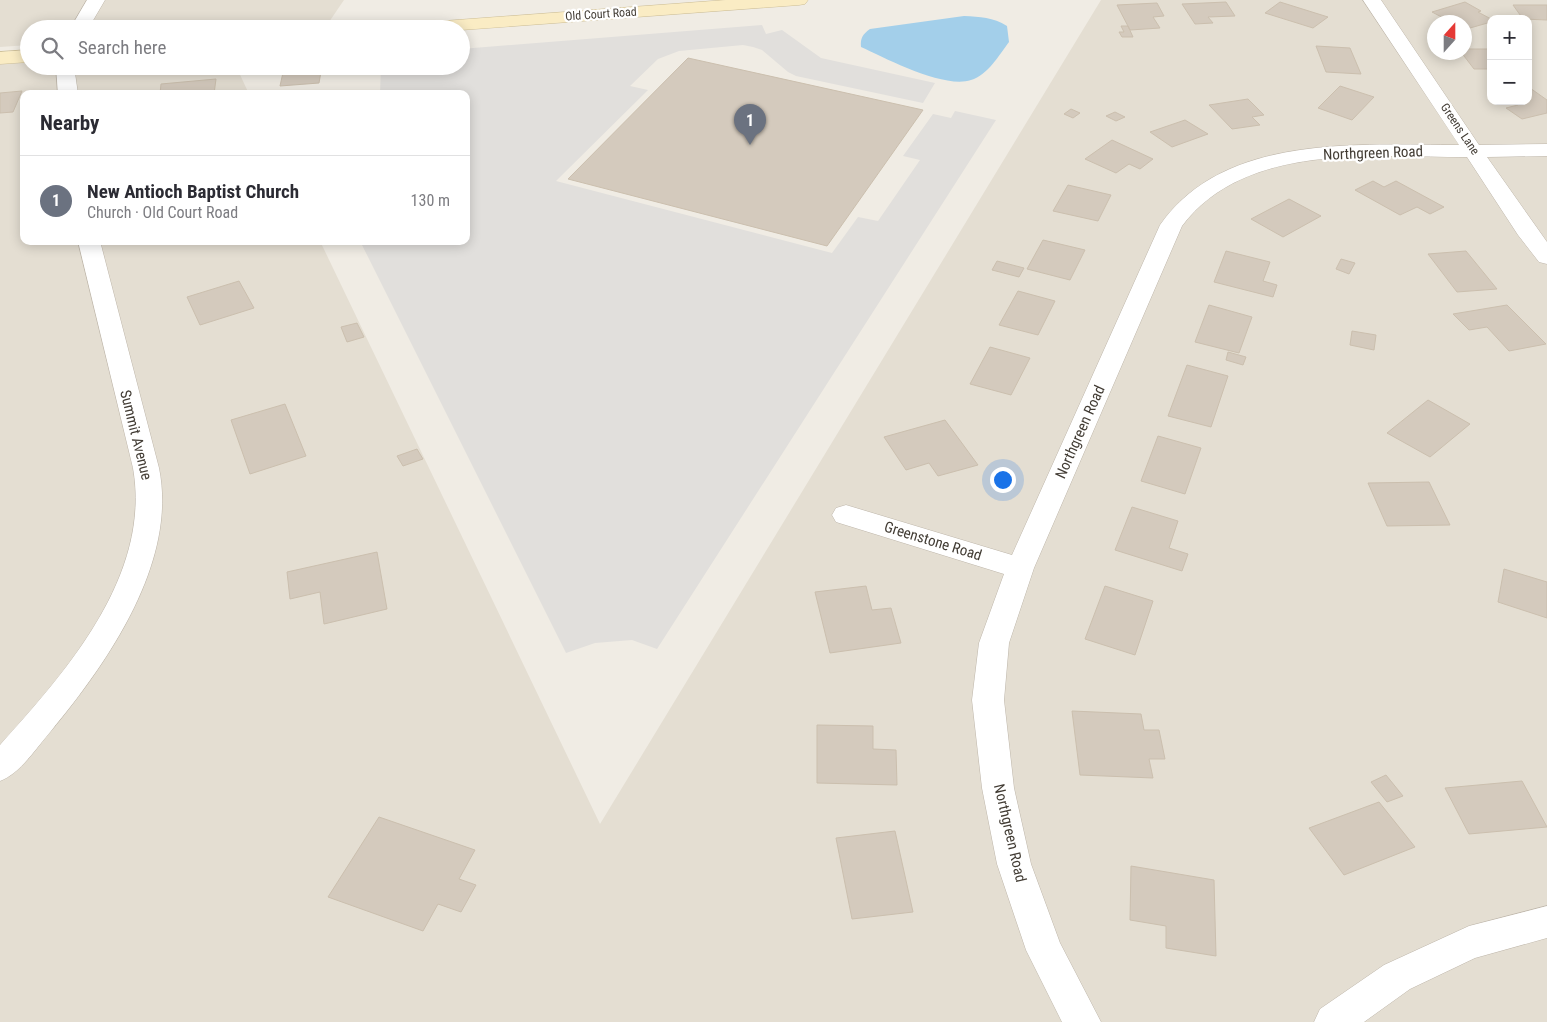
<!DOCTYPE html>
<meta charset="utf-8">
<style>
:root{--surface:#fff;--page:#f2f2f3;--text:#2b2b33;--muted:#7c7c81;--line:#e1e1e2;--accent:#ea3a21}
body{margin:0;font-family:"Roboto Condensed",sans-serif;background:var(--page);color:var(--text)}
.controls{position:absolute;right:15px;top:15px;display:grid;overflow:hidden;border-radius:10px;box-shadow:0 2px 12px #0003}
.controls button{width:45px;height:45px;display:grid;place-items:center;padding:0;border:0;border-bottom:1px solid var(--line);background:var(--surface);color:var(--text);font:25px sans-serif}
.compass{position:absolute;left:1427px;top:15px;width:45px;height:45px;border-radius:50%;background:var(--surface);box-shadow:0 2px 12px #0003;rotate:21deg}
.you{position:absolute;left:1002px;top:479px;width:18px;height:18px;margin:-12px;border:4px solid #fff;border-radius:50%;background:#1a73e8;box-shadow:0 0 0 8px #1a73e833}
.badge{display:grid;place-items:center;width:32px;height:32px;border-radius:50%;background:var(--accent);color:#fff;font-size:16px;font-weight:700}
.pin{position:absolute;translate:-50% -41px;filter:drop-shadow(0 1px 2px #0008)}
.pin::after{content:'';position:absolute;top:26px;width:18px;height:15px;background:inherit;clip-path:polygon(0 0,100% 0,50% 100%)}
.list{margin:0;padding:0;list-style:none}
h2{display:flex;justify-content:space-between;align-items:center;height:65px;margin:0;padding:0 20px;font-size:21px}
h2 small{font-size:16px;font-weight:400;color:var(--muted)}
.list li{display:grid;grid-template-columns:32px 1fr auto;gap:15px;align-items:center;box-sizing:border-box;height:90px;padding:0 20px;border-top:1px solid var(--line)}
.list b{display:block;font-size:19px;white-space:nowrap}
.list p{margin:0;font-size:16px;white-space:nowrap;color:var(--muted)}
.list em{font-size:16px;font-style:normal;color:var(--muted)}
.icon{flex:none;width:28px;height:28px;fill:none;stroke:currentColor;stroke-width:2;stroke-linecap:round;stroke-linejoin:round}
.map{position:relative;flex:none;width:1547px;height:1022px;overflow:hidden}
.search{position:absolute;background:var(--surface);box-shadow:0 2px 12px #0003;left:20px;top:20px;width:450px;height:55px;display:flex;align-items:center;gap:12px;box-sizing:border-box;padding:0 18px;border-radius:28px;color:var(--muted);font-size:19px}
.panel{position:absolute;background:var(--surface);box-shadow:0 2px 12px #0003;left:20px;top:90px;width:450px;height:155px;border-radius:10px}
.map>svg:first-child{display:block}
.residential{fill:#e4ded2;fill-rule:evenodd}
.parking{fill:#e1dfdc}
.water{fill:#a3cfea}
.building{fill:#d4cabd;stroke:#cbbfae}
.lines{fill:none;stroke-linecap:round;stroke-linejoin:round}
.minor-casing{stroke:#beb6aa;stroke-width:1}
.secondary-casing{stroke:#cdbe96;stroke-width:1}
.minor{fill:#fff;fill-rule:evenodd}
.secondary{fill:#faecc4;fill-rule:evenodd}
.labels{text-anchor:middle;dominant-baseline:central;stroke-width:4.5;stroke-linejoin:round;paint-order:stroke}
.far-street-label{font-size:12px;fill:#423c34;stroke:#fff}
.street-label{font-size:15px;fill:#423c34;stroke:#fff}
</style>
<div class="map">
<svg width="1547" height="1022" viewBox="0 0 1547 1022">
<rect width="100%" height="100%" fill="#f0ece4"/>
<path class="residential" d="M0 0H344L329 22 239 29H29V45L0 47Z
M1101 0H1547V1022H0V64L29 62V66H236L249 94H24V241H320L600 824ZM1491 19H1528V101H1491ZM1434 22H1464V52H1434Z"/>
<path class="parking" d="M762 25 766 34 782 30 821 58 935 83 923 103 796 76 788 72 762 50 753 47 743 45 679 51 658 59 630 86 648 90 556 181 832 253 858 217 878 221 920 160 903 156 933 114 951 118 955 111 996 120 657 649 632 640 595 643 566 653 360 241H466V94H380L381 66H461V49Z"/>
<path class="water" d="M964 16C980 17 993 17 1007 26L1009 42C999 55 988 75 971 80 944 89 887 59 861 47 860 38 863 34 870 29Z"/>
<path class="building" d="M1226 2 1235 16 1208 17 1213 23 1195 24 1182 4Z
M1280 2 1328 17 1313 28 1265 13Z
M1465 2 1481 11 1478 12 1491 19V22L1470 28 1464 22H1451L1432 12Z
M1157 3 1164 16 1153 17 1160 28 1130 30 1117 5Z
M1513 5H1547V20L1523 19Z
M1121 26H1128L1133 37H1122L1119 32H1124Z
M1316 46 1350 48 1361 74 1326 72Z
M1464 49H1491V69H1474L1461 52H1464Z
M688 58 923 110 827 246 568 179Z
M322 66 319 83 280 86 284 68Z
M216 79 214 94H160L161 84Z
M1340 86 1374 97 1352 120 1318 108Z
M1530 88 1547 100V113L1522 119 1506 108 1518 105 1512 101H1528Z
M22 91 13 112 0 113V93Z
M1248 99 1264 115 1252 117 1260 125 1232 129 1209 105Z
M1071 109 1080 113 1073 118 1064 114Z
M1115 112 1125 117 1116 121 1106 116Z
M1185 120 1208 134 1172 147 1150 132Z
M1112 140 1153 159 1140 169 1129 164 1116 173 1085 159Z
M1373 181 1384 187 1396 181 1444 207 1430 214 1417 207 1400 215 1355 190Z
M1068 185 1111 195 1098 221 1053 211Z
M1289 199 1321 216 1283 237 1251 219Z
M1043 240 1085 250 1070 280 1027 269Z
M1226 251 1270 262 1263 281 1277 285 1273 297 1214 282Z
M1466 251 1497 289 1457 292 1428 254Z
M1341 259 1355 263 1349 274 1336 269Z
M997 261 1024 268 1019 277 992 270Z
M239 281 254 308 200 325 187 297Z
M1018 291 1055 301 1038 335 999 325Z
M1209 305 1252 317 1239 353 1195 342Z
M1507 305 1546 344 1509 351 1487 327 1469 330 1453 314Z
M357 323 364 337 347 342 341 327Z
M1352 331 1376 335 1374 350 1350 345Z
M990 347 1030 358 1011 395 970 384Z
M1228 352 1246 357 1243 365 1226 360Z
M1187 365 1228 376 1211 427 1168 416Z
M1428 400 1470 424 1430 457 1387 433Z
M285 404 306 456 250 474 231 420Z
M945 420 978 465 938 476 929 463 906 470 884 437Z
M1158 436 1201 448 1185 494 1141 481Z
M417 449 423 459 403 466 397 456Z
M1429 482 1450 525 1387 526 1368 483Z
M1132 507 1178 521 1169 548 1188 554 1182 571 1115 550Z
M377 552 387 609 324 624 320 592 290 599 287 572Z
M1504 569 1547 582V618L1498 602Z
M866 586 872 610 891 608 901 643 830 653 815 592Z
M1105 586 1153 601 1135 655 1085 639Z
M1072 711 1141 714 1144 730H1159L1165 759H1149L1153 778 1080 775Z
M817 725 873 726V749L896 750 897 785 817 783Z
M1386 775 1403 796 1387 802 1371 782Z
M1522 781 1547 827 1469 834 1445 788Z
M1379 802 1415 847 1344 875 1309 828Z
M379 817 475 850 459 879 476 885 461 912 438 904 423 931 328 897Z
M895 831 913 912 852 919 836 838Z
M1131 866 1214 880 1216 956 1166 948V926L1130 920Z"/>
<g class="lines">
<defs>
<path id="minor" d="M87 0H105L88 29H70Z
M1363 0H1381L1479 145 1547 144V156L1487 157 1547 242V264L1539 262 1518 235 1467 157C1374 157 1245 142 1182 226L1034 568 1009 643 1004 700 1014 788 1031 864 1060 943 1101 1022H1062L1026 950 997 864 982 788 972 700 979 643 1004 574 836 522 832 515 836 508 846 505 1012 555 1160 225C1224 133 1360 145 1459 145Z
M56 66H74L78 94H58Z
M78 241H100L159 468C178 562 108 662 51 731 36 748 21 773 0 781V745C66 672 152 575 133 468Z
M1547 906V938L1475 958 1410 989 1364 1022H1314L1320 1009 1384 965 1469 926Z"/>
<path id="secondary" d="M726 0H808L805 4 799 5 461 30 394 29 397 25 403 24Z
M29 50V62L0 64V52Z"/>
</defs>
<use href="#minor" class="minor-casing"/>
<use href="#secondary" class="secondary-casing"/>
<use href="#minor" class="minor"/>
<use href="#secondary" class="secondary"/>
</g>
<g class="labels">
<g class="far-street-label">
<text transform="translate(601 14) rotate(-4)">Old Court Road</text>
<text transform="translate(1460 129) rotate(56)">Greens Lane</text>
</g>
<g class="street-label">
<text transform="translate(1373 153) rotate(-2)">Northgreen Road</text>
<text transform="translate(1080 432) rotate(-66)">Northgreen Road</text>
<text transform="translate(136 435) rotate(76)">Summit Avenue</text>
<text transform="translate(933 541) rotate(17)">Greenstone Road</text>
<text transform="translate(1010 833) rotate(77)">Northgreen Road</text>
</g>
</g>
</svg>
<div class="controls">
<button>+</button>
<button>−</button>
</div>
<svg class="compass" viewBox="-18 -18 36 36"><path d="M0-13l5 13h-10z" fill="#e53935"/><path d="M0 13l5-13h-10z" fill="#7c7c81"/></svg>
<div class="you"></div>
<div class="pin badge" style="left:750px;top:145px;background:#6b7280">1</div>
<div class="search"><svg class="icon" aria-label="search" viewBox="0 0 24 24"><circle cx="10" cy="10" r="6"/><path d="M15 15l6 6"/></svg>Search here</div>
<section class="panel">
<h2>Nearby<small></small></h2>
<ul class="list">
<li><span class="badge" style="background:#6b7280">1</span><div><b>New Antioch Baptist Church</b><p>Church · Old Court Road</p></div><em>130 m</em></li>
</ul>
</section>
</div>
